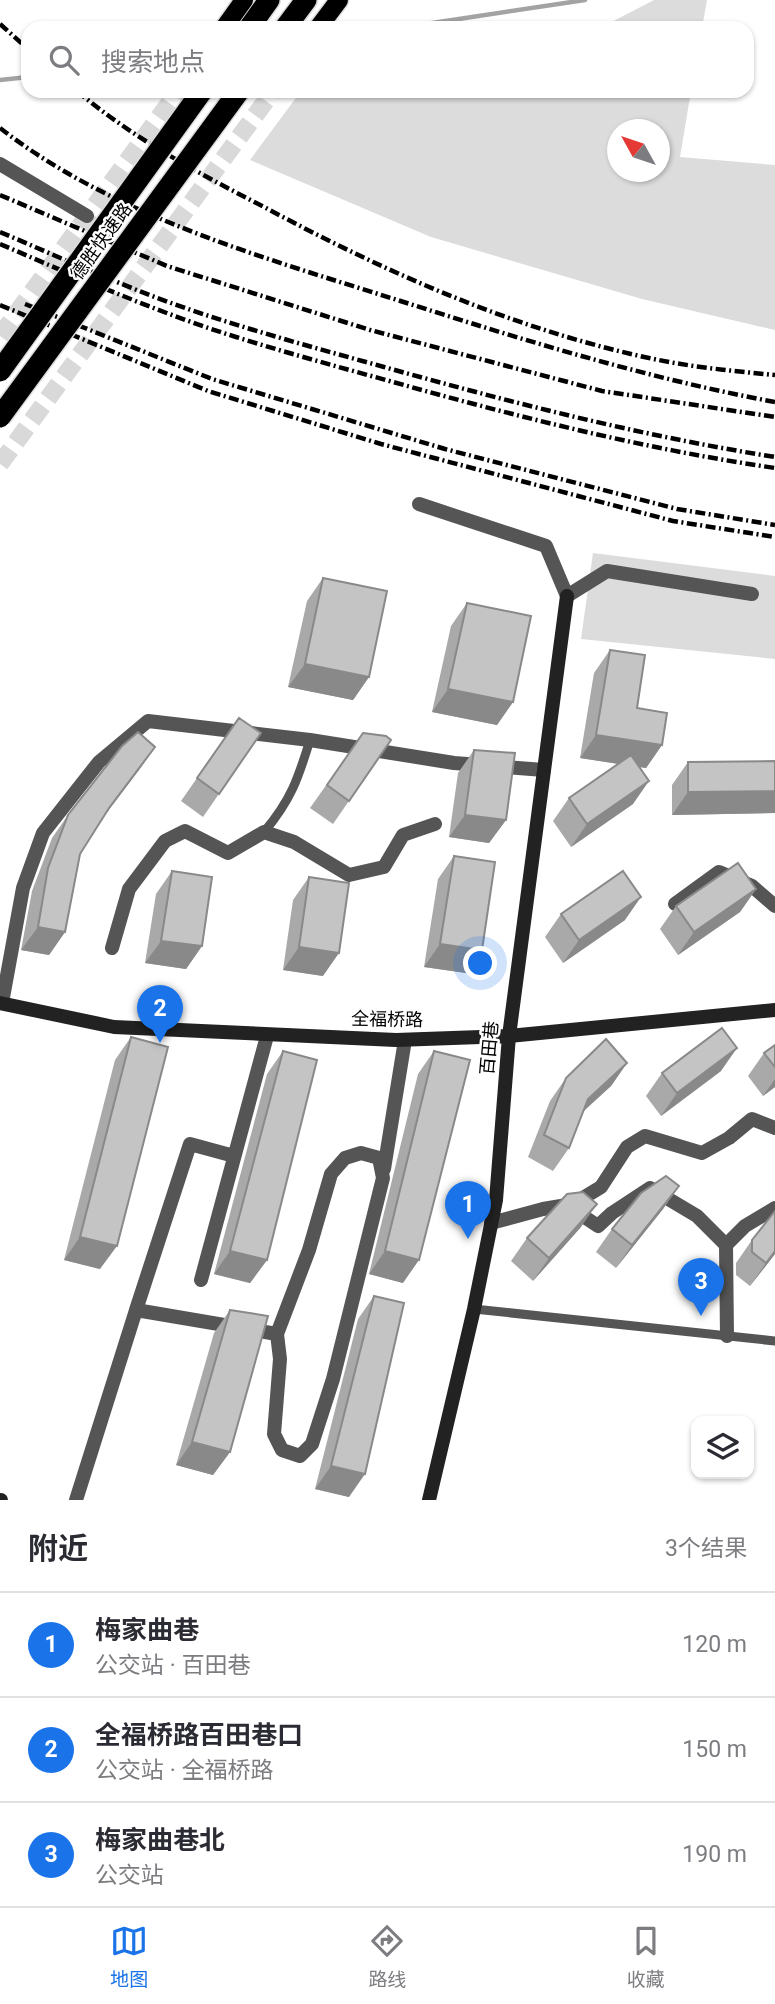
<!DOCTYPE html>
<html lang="zh">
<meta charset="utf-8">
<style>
:root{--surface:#fff;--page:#f2f2f3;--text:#2b2b33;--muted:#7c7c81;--line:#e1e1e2;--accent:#1a73e8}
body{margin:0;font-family:Roboto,"Noto Sans SC",sans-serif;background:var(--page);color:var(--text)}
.controls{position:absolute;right:21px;bottom:21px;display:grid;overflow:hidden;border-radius:14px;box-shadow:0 2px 5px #0004}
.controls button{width:63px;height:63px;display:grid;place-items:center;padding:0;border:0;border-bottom:2px solid var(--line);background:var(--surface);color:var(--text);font:35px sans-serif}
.compass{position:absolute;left:607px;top:119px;width:63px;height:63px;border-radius:50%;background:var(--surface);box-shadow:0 2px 5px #0004;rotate:310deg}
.you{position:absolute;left:481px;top:964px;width:24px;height:24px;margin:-18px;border:5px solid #fff;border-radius:50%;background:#1a73e8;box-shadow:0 0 0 10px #1a73e833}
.badge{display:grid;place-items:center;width:46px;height:46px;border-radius:50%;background:var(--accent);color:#fff;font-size:23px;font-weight:700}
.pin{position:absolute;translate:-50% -58px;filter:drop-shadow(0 2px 4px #0008)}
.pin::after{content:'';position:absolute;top:37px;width:24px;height:21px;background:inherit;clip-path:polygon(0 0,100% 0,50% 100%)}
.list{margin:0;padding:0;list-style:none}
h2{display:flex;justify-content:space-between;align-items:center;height:91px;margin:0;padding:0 28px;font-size:30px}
h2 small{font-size:23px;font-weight:400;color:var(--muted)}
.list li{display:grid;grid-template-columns:46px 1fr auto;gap:21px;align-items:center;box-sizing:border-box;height:105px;padding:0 28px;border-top:2px solid var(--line)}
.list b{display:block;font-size:26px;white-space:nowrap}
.list p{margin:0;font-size:23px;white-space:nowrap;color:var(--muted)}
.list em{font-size:23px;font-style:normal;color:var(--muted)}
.icon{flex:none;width:38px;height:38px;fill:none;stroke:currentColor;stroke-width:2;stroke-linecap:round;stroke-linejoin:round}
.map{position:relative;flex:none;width:775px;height:1500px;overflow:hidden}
.search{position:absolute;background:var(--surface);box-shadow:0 2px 5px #0004;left:21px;right:21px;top:21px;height:77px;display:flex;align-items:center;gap:18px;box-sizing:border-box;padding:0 24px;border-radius:21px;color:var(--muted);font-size:26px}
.sheet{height:406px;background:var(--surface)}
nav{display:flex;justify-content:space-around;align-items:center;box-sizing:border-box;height:98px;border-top:2px solid var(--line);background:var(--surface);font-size:19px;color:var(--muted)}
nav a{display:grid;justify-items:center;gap:4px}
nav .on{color:var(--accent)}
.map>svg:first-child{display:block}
.green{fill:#dcdcdc;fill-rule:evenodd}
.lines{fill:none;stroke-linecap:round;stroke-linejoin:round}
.stream{stroke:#a3a3a3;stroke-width:4.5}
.primary-tunnel{stroke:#d9d9d9;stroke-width:18;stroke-dasharray:18 9;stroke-linecap:butt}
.primary-casing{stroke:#dbdbdb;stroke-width:21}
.highway-casing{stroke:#dbdbdb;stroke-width:24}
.lane{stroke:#555;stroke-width:9}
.street{stroke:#555;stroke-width:14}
.secondary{stroke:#222;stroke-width:14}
.primary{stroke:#000;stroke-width:18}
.highway{stroke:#000;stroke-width:21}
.rail{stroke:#000;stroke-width:4.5;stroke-dasharray:10 3.5 2 3.5;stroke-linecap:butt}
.highway-bridge-casing{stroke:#dbdbdb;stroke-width:24;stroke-linecap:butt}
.highway-bridge{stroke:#000;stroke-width:21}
.wall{fill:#a9a9a9}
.shaded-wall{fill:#898989}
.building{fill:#c4c4c4;stroke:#898989;stroke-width:2}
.labels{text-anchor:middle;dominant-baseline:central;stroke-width:5;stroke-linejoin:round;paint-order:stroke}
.street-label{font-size:18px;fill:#000;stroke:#fff}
</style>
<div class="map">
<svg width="775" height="1500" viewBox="0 0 775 1500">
<rect width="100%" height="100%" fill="#fff"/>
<path class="green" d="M654 0H707L702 28H591L602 27Z
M301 91H691L680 157 775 165V330L642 299 431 237 250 160ZM618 130H660V172H618Z
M593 553 775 576V659L581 639Z"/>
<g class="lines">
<path class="stream" d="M399 28 585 0
M0 80 28 77"/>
<path class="primary-tunnel" d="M0 336 178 91
M0 464 273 91"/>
<defs>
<path id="primary" d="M224 28 244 0
M318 28 339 0"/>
<path id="highway" d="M249 28 269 0
M285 28 306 0"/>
</defs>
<use href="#primary" class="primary-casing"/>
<use href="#highway" class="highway-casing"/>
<path class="lane" d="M264 832C291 800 298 779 310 740
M474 1309 775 1341"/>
<path class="street" d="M0 164 87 216
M419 504 546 546 567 596 607 571 752 594
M675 904 719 872 752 886 775 906
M112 948 129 889 165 841 185 831 228 853 264 832 294 842 349 875 384 867 403 835 435 824
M2 1003 23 888 43 833 99 762 148 721 310 740 454 763 544 770
M361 1153 379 1158 383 1178 333 1379 312 1444 300 1456 282 1450 274 1434 280 1359 277 1334 309 1250 331 1174 345 1158Z
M384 1169 405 1040
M573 1205 583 1216 598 1226 612 1213 650 1188 697 1216 726 1245 745 1226 775 1208
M491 1223 543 1209 573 1204 601 1187 627 1147 645 1136 702 1153 729 1138 752 1119 775 1128
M726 1245 727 1336
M201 1280 267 1036
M136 1310 190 1144 234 1156
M76 1500 136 1310 277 1334"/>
<path class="secondary" d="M0 1003 114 1027 396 1040 509 1036 775 1010
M0 1500H1
M429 1500 474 1309 496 1200 509 1036 567 596"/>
<use href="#primary" class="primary"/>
<use href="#highway" class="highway"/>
<path class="rail" d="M0 24 28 49
M77 91C134 139 200 174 266 208 387 273 514 329 649 358 690 367 733 371 775 375
M0 128C112 215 258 256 391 298 517 338 645 378 775 402
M0 195 167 266 370 330 602 391 775 417
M0 232C57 256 113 282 171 303 241 328 312 347 384 367 513 403 642 436 775 457
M0 244C77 277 156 312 236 337 300 357 365 374 429 392 543 423 658 451 775 468
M25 304 212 379 445 449 677 509 775 525
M0 305 208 391 381 444 673 521 775 537"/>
<defs>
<path id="highway-bridge" d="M0 371 202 91
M0 417 239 91"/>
</defs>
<use href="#highway-bridge" class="highway-bridge-casing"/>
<use href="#highway-bridge" class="highway-bridge"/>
</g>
<path class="wall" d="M323 578 369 677 353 700 288 687 307 601Z
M467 603 513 702 497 725 432 712 451 626Z
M610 650 637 708 662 745 646 768 640 767 633 804 571 847 553 821 569 798 618 764 580 758 594 673Z
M239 718 261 733 203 817 181 801Z
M363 733 391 740 333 824 310 808Z
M155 747 103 817 80 854 65 932 49 955 21 950 32 891 52 838 68 815Z
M474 750 506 820 489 843 449 837 458 773Z
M775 761V813L672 815V785L688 762Z
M454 856 482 950 466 973 424 967 438 879Z
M172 871 202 946 186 969 145 963 156 894Z
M309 877 323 976 283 970 293 900Z
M756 889 740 912 678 955 660 929 676 906Z
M561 914 625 920 563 963 545 937Z
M131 1037 100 1269 64 1260 115 1060Z
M775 1045V1087L763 1096 748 1076 764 1053Z
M283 1051 267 1260 250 1283 214 1274 267 1074Z
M434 1051 403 1283 369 1274 418 1074Z
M627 1063 611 1086 583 1112 569 1148 553 1171 528 1157 550 1101 566 1078Z
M721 1071 661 1116 646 1096 662 1073Z
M679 1186 663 1209 616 1268 596 1252 612 1229Z
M775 1211V1254L750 1286 736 1275V1263L752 1240Z
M581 1227 533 1281 511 1261 527 1238Z
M374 1296 349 1497 315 1489 358 1319Z
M230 1310V1452L213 1475 176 1465 214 1333Z"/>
<path class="shaded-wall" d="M305 664 369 677 353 700 288 687Z
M448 689 513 702 497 725 432 712Z
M596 735 662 745 646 768 580 758Z
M155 747 139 770 93 831 109 808Z
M649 781 633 804 571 847 587 824Z
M775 791V813L672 815 688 792Z
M465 815 506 820 489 843 449 837Z
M756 889 740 912 678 955 694 932Z
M641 897 625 920 563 963 579 940Z
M38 927 65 932 49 955 21 950Z
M161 941 202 946 186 969 145 963Z
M440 944 482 950 466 973 424 967Z
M299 947 339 953 323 976 283 970Z
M737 1048 721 1071 661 1116 677 1093Z
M627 1063 611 1086 571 1122 588 1099Z
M775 1079V1087L763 1096Z
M679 1186 663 1209 616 1268 632 1245Z
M597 1204 581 1227 533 1281 549 1258Z
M80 1237 117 1246 100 1269 64 1260Z
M230 1251 267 1260 250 1283 214 1274Z
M385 1251 419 1260 403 1283 369 1274Z
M775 1251V1254L750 1286 766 1263Z
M192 1442 230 1452 213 1475 176 1465Z
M331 1466 365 1474 349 1497 315 1489Z"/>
<path class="building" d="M323 578 387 591 369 677 305 664Z
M467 603 531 616 513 702 448 689Z
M610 650 645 655 637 708 667 713 662 745 596 735Z
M239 718 261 733 219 794 197 778Z
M138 732 155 747 109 808 80 854 65 932 38 927 48 868 68 815 122 746Z
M363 733 386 736 391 740 349 801 327 785Z
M474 750 515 753 506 820 465 815Z
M631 755 649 781 587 824 569 798Z
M775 761V791L688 792V762Z
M454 856 495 862 482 950 440 944Z
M738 863 756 889 694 932 676 906Z
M172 871 212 877 202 946 161 941Z
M623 871 641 897 579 940 561 914Z
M309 877 349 883 339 953 299 947Z
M722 1028 737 1048 677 1093 662 1073Z
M131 1037 168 1047 117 1246 80 1237Z
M606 1039 627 1063 588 1099 569 1148 544 1135 566 1078Z
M775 1045V1067L764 1053Z
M283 1051 317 1060 267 1260 230 1251Z
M434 1051 470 1060 419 1260 385 1251Z
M666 1176 679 1186 632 1245 612 1229 641 1193Z
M583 1192 597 1204 549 1258 527 1238 567 1194Z
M775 1211V1251L766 1263 752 1252V1240Z
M374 1296 404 1303 365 1474 331 1466Z
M230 1310 268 1316 230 1452 192 1442Z"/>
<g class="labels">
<g class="street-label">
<text transform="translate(101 241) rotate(-54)">德胜快速路</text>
<text transform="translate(387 1019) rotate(1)">全福桥路</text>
<text transform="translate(489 1048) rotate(-85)">百田巷</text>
</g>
</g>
</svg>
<div class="controls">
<button><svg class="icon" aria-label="layers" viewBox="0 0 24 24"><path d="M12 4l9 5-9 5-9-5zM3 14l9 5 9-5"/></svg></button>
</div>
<svg class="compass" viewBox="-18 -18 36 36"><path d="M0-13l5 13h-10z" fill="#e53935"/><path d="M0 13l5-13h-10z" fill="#7c7c81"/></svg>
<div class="you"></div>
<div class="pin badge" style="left:468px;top:1239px">1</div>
<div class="pin badge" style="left:160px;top:1043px">2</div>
<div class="pin badge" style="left:701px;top:1316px">3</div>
<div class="search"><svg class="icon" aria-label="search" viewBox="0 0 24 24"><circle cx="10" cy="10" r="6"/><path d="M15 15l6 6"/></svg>搜索地点</div>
</div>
<section class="sheet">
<h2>附近<small>3个结果</small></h2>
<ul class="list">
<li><span class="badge">1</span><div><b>梅家曲巷</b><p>公交站 · 百田巷</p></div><em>120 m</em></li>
<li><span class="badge">2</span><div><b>全福桥路百田巷口</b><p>公交站 · 全福桥路</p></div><em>150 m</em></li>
<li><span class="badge">3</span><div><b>梅家曲巷北</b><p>公交站</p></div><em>190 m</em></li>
</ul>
</section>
<nav>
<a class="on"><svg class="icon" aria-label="map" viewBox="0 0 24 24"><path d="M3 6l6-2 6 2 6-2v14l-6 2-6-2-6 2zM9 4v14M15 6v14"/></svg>地图</a>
<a><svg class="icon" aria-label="directions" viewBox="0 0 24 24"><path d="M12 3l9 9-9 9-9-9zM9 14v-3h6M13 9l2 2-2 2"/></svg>路线</a>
<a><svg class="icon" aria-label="saved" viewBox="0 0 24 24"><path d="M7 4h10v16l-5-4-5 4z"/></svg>收藏</a>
</nav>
